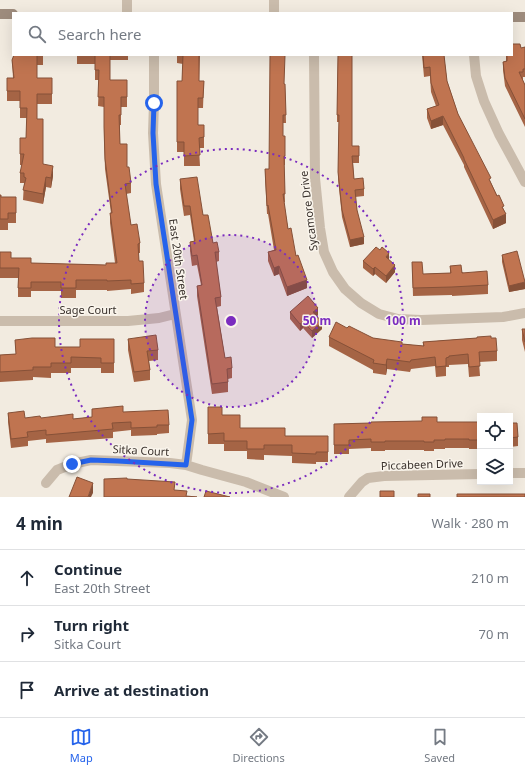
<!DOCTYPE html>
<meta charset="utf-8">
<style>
:root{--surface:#fff;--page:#f2f2f3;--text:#1f2937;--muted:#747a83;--line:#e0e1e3;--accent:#2563eb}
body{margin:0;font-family:"Noto Sans",sans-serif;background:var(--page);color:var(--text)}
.controls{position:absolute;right:12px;bottom:12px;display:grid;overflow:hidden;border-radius:0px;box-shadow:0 4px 16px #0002}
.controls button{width:36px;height:36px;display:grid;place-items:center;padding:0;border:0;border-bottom:1px solid var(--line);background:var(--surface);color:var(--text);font:20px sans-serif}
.stop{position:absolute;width:12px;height:12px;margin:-9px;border:3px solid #2563eb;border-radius:50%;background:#fff}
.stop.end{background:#2563eb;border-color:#fff;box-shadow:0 1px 4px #0008}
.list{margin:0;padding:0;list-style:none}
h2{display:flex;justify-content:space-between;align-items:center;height:52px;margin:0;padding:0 16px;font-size:17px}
h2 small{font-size:13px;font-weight:400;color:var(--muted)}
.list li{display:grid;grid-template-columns:26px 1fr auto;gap:12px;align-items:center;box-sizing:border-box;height:56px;padding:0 16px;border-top:1px solid var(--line)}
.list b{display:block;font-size:15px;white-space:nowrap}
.list p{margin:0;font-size:13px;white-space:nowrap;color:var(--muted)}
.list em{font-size:13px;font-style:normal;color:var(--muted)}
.icon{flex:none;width:22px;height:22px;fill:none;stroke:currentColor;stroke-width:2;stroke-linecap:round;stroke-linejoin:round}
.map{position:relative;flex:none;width:525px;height:497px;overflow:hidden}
.search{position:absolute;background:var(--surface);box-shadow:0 4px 16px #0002;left:12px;right:12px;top:12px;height:44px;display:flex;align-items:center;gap:10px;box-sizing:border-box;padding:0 14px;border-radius:0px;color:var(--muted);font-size:15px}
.sheet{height:220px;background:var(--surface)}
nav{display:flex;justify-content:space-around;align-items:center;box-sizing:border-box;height:56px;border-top:1px solid var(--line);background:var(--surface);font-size:11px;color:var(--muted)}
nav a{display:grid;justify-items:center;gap:2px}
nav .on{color:var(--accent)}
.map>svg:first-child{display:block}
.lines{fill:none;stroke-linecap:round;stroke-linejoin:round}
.minor{stroke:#cabcac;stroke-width:10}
.secondary{stroke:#9e8c7d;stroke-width:10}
.wall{fill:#a56445}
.shaded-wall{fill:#865138}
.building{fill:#c07450;stroke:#865138}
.route{stroke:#2563eb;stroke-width:5}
.ring{fill:none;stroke:#7b2cbf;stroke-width:2;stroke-dasharray:2 4}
.labels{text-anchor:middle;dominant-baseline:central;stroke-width:3;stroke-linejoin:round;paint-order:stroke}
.street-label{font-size:11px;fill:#38302b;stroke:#faf5ec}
.centre{fill:#7b2cbf;stroke:#faf5ec;stroke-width:2}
.ring-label{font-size:12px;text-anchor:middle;font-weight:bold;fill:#7b2cbf;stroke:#faf5ec;stroke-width:3;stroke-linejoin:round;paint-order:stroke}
</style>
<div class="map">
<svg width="525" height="497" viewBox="0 0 525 497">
<rect width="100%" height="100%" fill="#f2ebe0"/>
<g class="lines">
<path class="minor" d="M127 13V0
M274 13V0
M154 55V103L153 133 156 184 192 420 186 465
M314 55 315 178 320 228 324 252 333 272 345 289 361 303 379 314 398 319 421 320 503 317 525 313
M474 55 476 76 484 101 499 134 525 182
M0 321H128L159 318 175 314
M510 473H525
M46 483 57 470 72 464 91 460 170 463 186 465 202 470 246 482 284 497
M349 497 362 482 368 478 384 476 480 474"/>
<path class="secondary" d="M0 14H13
M512 17H525"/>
</g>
<path class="wall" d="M521 48 525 50V77H523V79H522L525 85V127L505 86 503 70V62H506V55H512Z
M14 55H43V65H37V78H52V104H37V119L43 164 53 176 51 188 46 187 43 204 23 200 24 183H20V173L22 165H20V138H26L27 118H20V101H7V78H13L12 60Z
M77 55H128V60H110V80H127V107H121V125H120V144L127 167 131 183V193L126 194 131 225 140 243V253H138L139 261 144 283V292L131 294V289L107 291V290H76V298H61V291H31V297H18V278H0V252L11 258 31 263 106 265 115 263 110 223V213H111L105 169 104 137V107L98 106 99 80H95V64H77Z
M177 55H200L199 81H204L203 108H198V125H204V148H199L200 166H184V152H177V81H182L183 64 177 63Z
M338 55 352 146H359V163H353L354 179 364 189V196L355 197 357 210 364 244 350 247 342 217 338 179 339 122H337V115Z
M422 55H444L447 81 458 114 504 210 506 223 493 229 464 167V165L443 125 431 129 427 118V109L436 106 431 92 430 76 424 77Z
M284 84H285L286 123H283V136H285V165H284L285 202H284L288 229 296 256 307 288 287 296 279 274 274 276 268 261V252L274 250 268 214H267L265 177V169H269Z
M180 179 203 215 213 243 219 252V261L216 262 221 297V306L217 307 225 358 232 368V378L228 379V392L212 394 197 296V286L201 285 197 265 192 266 190 251V242L194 241 190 215 184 216 180 189Z
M0 195 1 197H16V223H8V230H0Z
M502 255 525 289 509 292 502 262Z
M389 260 395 272 386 283 375 274 373 276 363 268V261Z
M412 262 423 274 450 273V266L488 285V294L452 296V295L413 296Z
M290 312 318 315 317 316 322 329 312 338 303 328 300 331 290 319Z
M347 328 373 338 402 344 423 346V342L477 338H491L497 351V361L479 362 480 376 469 377 468 364 449 365V367H446V376L436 377 435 366 411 369 410 372 387 369 386 375 373 373V370L329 346V337Z
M522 329H525V352L522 340Z
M114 339V373H101V368H71V373H51V378L33 377V380L0 382V355L16 354 15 340 55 347H80Z
M128 339 158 350V360L149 361 150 370V380L134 382 128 350Z
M208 407 240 428 285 436H328V462H316V464L292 463V456L264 455V460L247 459V451H224V444H208Z
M92 409 123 412 169 425V433L157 434V435L131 436V430L113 432V438L46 443V439L28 441V446L11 448 8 422V413L25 418 73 419 92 417Z
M480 422V449H469V448H445V449H434V451H424V450H385V451H371V448L349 449V454H334V424Z
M510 423 518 437V446L510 447Z"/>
<path class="shaded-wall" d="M443 116V125L431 129V121Z
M53 166V176L51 188V178Z
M46 177V187L43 204V194Z
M506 214V223L493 229V220Z
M364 237V244L350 247V240Z
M389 253V260L386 257Z
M395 265V272L386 283V276Z
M279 266V274L274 276V268Z
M375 267V274L373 276V269Z
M307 280V288L287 296V287Z
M525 282V289L509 292V286Z
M318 308V315L313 319V312Z
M303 322V328L300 331V324Z
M322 322V329L312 338V331Z
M387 359V369L386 375V365Z
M93 483V493L91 497H88Z"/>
<path class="building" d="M512 44H520L521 48 525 47V69H523V72H519L525 85V119L505 78 503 62 507 61V55H512Z
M14 55H37V78H52V94H37V119H43V164L53 166 51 178 46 177 43 194 23 190 26 178 24 177V173H20L24 154H20V138H26L27 108H20V91H7V78H14L12 60Z
M95 55H110V80H127V97H121V115H119L120 144H127V167H129L131 183 125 184 131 225 137 224 140 243 138 244 139 261H143L144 283 131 284V280L107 281V280H76V288H61V282H31V288H18L19 268H0V252H11V258H31V263L106 265V263H117L110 213H112L105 159 104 127V97H98L99 70H95Z
M183 55H199V81H204L203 98H198V125H204V137L199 138 200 155 184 156V142H177V81H182Z
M270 55H285L284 84H285L286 115H283V136H285V156H284L285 194H283L288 229 291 228 296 256 298 255 307 280 287 287 279 266 274 268 268 252 276 250 268 205 267 206 265 169H269Z
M338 55H352V146H359V156H352L354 179 363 178 364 189 355 190 357 210 364 237 350 240 342 210 338 172 339 115H337Z
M423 55H444L447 81 458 114 491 178 489 179 497 196 499 195 504 206 502 207 506 214 493 220 464 159V158L443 116 431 121 427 109 439 105 431 83 430 67 424 68Z
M197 177 203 215H208L213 243 217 242 219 252H215L221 297 215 298 225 358 231 357 232 368 227 369 228 382 212 384 197 286 202 285 197 255 192 256 190 242 195 241 190 206H184L180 179Z
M0 195H1V197H16V213H8V219H0Z
M376 247 380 250 382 247 389 253 386 257 395 265 386 276 375 267 373 269 363 261Z
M517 251 525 282 509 286 502 255Z
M412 262H422L423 274 451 273 450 266 461 265 462 273 487 271 488 285 452 287 413 288Z
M308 296 318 308 313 312 322 322 312 331 303 322 300 324 290 312Z
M336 322 347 328 349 326 373 338 402 342V344L424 346 423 342 477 338V337L491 336V338H496L497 351 479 352 480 366 469 367 468 354 449 356V357L446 358V366L436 367 435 357 411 360 410 362 387 359 386 365 373 363 374 360 329 337Z
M522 329H525V342Z
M156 335 158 350 147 351 150 370 134 372 128 339Z
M32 338H55V347H80V339H114V363H101V358L71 357V363H51V367H33V370L0 372V355L16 354 15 340Z
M123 406V412L168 410 169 425H157V427L131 428V422L112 423 113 429 46 435V430L27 432 28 437 11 439 8 413 24 411 25 418 40 416 41 418 73 414V419L92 417V409Z
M208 407H222V415H240V428H285V436H328V452H316V454L292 453V445H264V449H247V441H224V433L208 434Z
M422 417H437V422H480V440H469V439H445V440H434V442H424V441H385V442H371V439L349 440V445H334V424L371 423V422L422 421Z
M510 423H517L518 437 510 438Z
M77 477 93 483 88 497H69Z
M127 478V479L175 482 174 490 187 491 186 496 197 497H104V479Z
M206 491 230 497H204Z
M380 491H394V497H380Z
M418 494H430V497H418Z
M457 494H525V497H457Z"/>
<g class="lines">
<path class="route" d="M72 464 91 460 118 461 186 465 192 420 156 184 153 133 154 103"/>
</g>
<circle cx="231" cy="321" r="86" fill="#7b2cbf" fill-opacity=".12"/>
<g class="ring">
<circle cx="231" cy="321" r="86"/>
<circle cx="231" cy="321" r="172"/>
</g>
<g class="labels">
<g class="street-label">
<text transform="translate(308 211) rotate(-97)">Sycamore Drive</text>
<text transform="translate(179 259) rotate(82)">East 20th Street</text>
<text x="88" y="309">Sage Court</text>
<text transform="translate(141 450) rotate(3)">Sitka Court</text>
<text transform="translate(422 464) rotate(-2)">Piccabeen Drive</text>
</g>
</g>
<circle cx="231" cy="321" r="6" class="centre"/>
<g class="ring-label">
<text x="317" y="325">50 m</text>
<text x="403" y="325">100 m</text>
</g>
</svg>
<div class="controls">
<button><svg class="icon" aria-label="locate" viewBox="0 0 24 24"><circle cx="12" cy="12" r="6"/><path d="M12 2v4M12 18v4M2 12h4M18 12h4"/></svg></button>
<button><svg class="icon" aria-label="layers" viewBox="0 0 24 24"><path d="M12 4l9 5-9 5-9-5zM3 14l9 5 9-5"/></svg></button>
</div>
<div class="stop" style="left:154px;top:103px"></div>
<div class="stop end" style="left:72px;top:464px"></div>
<div class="search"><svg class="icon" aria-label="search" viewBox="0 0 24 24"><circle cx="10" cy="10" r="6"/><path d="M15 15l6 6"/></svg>Search here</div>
</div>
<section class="sheet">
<h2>4 min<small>Walk · 280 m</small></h2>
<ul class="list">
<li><svg class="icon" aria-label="ahead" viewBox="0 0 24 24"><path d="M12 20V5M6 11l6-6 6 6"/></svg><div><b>Continue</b><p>East 20th Street</p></div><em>210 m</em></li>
<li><svg class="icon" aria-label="right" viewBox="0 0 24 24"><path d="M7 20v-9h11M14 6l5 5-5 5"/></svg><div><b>Turn right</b><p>Sitka Court</p></div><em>70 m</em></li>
<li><svg class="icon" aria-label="arrive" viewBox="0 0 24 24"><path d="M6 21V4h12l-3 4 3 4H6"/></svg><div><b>Arrive at destination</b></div></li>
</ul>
</section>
<nav>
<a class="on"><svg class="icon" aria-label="map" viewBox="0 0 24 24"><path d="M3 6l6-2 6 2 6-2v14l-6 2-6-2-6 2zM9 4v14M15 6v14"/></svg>Map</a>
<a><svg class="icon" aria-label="directions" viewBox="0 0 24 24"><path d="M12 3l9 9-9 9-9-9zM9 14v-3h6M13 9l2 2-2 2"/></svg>Directions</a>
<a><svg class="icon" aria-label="saved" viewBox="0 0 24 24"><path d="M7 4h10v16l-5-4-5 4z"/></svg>Saved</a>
</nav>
